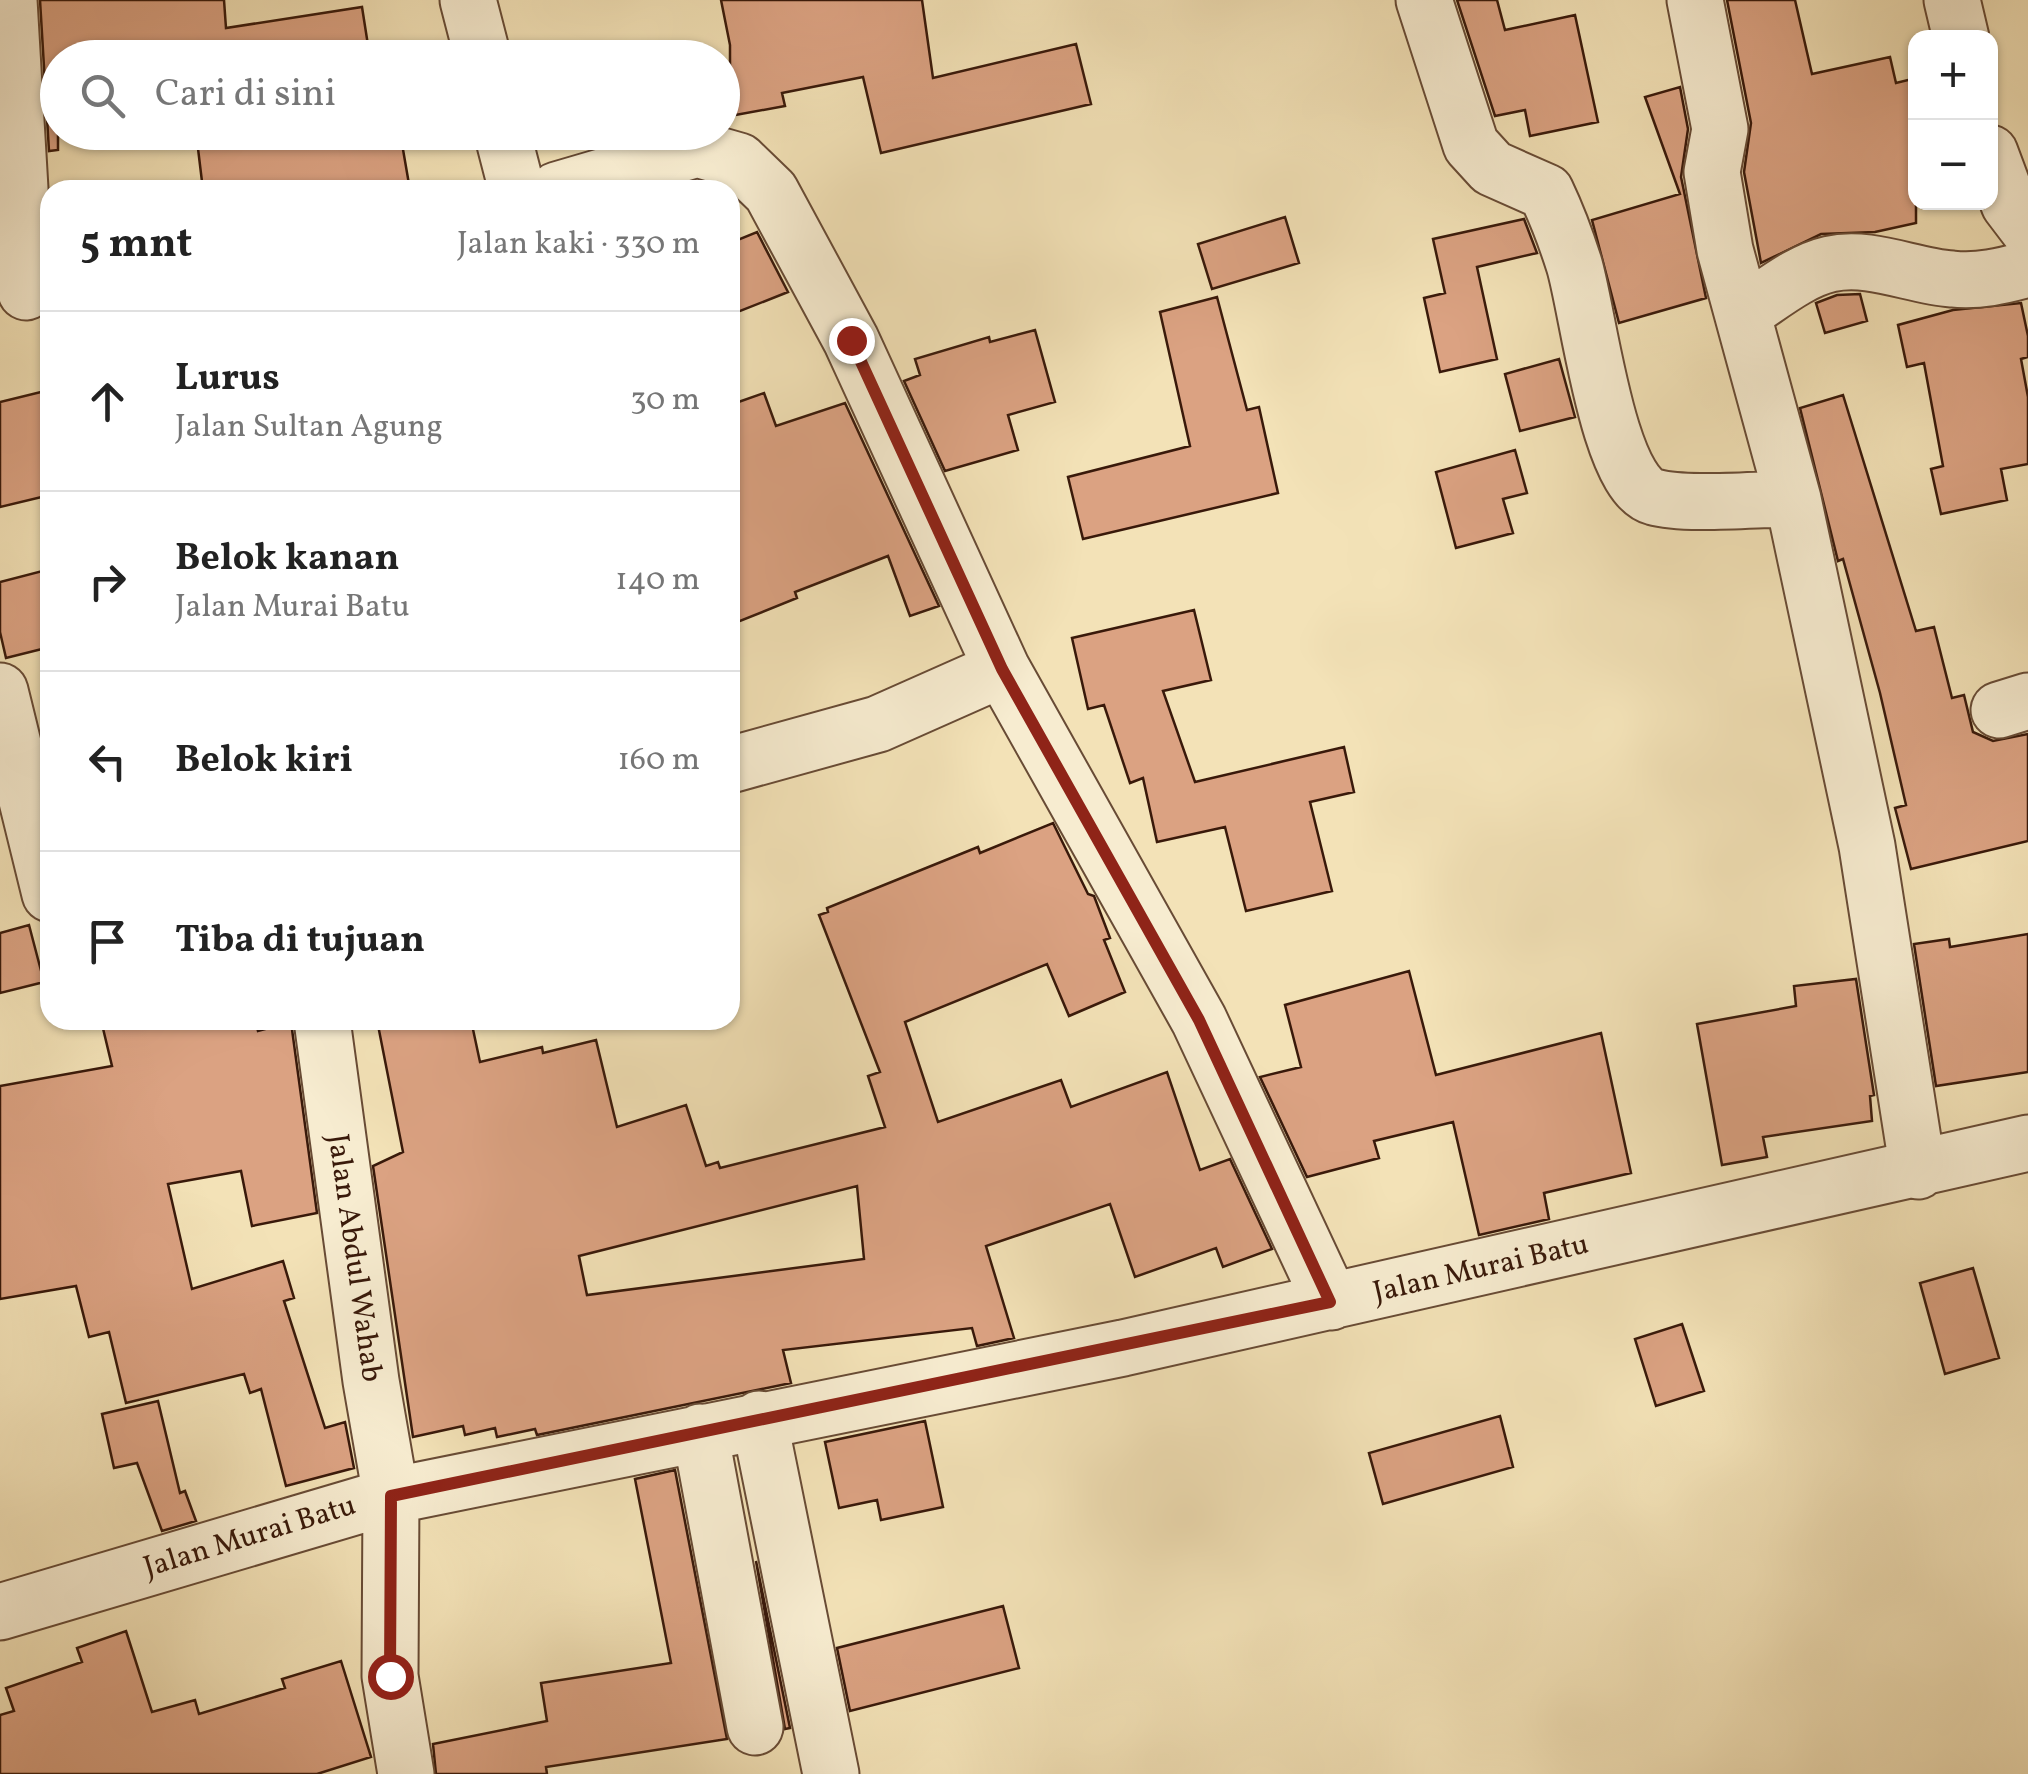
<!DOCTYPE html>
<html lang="id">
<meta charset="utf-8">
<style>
:root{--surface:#fff;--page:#f6f6f6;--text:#222;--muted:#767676;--line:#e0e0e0}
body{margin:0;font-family:Vollkorn,serif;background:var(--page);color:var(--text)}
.controls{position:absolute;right:30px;top:30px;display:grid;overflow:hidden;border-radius:20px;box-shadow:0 2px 8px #0004}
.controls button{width:90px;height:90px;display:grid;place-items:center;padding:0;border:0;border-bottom:2px solid var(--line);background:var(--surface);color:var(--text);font:50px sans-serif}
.stop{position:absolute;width:30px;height:30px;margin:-22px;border:8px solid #8f2418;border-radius:50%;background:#fff}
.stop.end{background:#8f2418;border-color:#fff;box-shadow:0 2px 10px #0008}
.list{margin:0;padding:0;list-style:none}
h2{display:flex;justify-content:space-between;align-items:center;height:130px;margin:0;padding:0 40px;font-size:42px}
h2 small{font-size:32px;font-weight:400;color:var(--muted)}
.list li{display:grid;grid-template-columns:65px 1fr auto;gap:30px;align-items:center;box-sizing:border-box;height:180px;padding:0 40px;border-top:2px solid var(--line)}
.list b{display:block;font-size:38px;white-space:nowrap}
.list p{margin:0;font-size:32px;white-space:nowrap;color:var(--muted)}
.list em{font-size:32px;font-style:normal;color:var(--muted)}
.icon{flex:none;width:55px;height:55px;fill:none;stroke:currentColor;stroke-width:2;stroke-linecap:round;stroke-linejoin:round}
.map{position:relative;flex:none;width:2028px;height:1774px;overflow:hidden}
.search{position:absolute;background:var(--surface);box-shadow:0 2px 8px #0004;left:40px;top:40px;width:700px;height:110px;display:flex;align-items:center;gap:25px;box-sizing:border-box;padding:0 35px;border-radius:55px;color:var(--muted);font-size:38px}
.panel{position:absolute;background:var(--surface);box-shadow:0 2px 8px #0004;left:40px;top:180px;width:700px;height:850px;border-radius:30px}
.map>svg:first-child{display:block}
.building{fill:#dba282;stroke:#39190a;stroke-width:2.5;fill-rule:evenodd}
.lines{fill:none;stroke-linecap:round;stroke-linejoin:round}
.minor-casing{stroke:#684b35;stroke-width:59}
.minor{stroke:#f7ecd0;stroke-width:55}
.route{stroke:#8f2418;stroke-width:12}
.labels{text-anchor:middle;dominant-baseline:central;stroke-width:8;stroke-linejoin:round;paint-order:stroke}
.street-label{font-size:30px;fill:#39190a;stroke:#f7ecd0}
</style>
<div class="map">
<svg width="2028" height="1774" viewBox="0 0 2028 1774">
<rect width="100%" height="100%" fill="#f3e2b7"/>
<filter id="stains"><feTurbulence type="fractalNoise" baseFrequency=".002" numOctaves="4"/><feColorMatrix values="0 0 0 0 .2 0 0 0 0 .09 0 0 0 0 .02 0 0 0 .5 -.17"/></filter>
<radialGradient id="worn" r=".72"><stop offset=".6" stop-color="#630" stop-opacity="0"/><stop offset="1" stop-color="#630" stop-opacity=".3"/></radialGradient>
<path class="building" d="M40 0H224L226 28 362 7 370 58H58V150L49 151Z
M721 0H922L933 78 1076 44 1091 104 881 153 863 77 782 93 785 106 730 116V45Z
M1457 0H1497L1505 30 1575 15 1598 122 1530 136 1525 110 1495 116Z
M1727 0H1795L1812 74 1890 57 1896 83 1916 78V223L1875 232 1821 234 1761 263 1744 172 1751 123Z
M1680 87 1688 129 1681 177 1706 298 1619 323 1592 220 1680 194 1645 97Z
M196 132H400L410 190H203Z
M1285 217 1299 263 1212 289 1198 244Z
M1524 219 1537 253 1477 267 1497 359 1440 372 1424 298 1445 293 1433 239Z
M757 232 788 292 730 315V243Z
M1860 294 1867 321 1825 333 1816 303 1837 295Z
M1217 297 1247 410 1259 407 1278 493 1083 539 1068 477 1190 446 1160 312Z
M2021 303 2028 336V357L2021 359 2028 397V464L2001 469 2007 500 1941 514 1931 469 1943 466 1924 363 1907 367 1898 325 1953 310Z
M1035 330 1055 402 1008 415 1018 450 945 471 904 381 920 375 915 359 989 337 990 342Z
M1559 359 1575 417 1520 431 1505 374Z
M45 391 50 412V495L0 507V402Z
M764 393 776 426 845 403 939 606 910 616 888 556 795 592 797 598 730 625V405Z
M1843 395 1916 631 1934 627 1952 698 1964 695 1973 732 1993 741 2028 734V841L1911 869 1895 808 1906 805 1880 693 1843 559 1838 561 1800 408Z
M1515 450 1527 493 1503 499 1513 533 1456 548 1436 472Z
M50 569V647L6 658 0 632V582Z
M1194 610 1211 680 1163 691 1195 782 1344 747 1354 792 1310 802 1332 891 1246 911 1225 827 1157 842 1143 778 1130 783 1104 705 1088 709 1072 638Z
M1053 823 1088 894 1094 896 1110 938 1104 940 1125 992 1069 1016 1047 964 905 1022 938 1122 1061 1080 1071 1107 1167 1072 1200 1170 1230 1159 1272 1249 1223 1267 1216 1248 1135 1277 1110 1204 986 1246 1014 1338 977 1346 972 1328 783 1350 791 1383 537 1435 535 1429 497 1437 495 1428 465 1435 463 1426 413 1437 373 1166 403 1152 377 1020H471L480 1062 542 1047 543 1053 596 1040 617 1127 686 1105 706 1166 718 1162 720 1168 885 1127 868 1076 880 1072 819 915 828 912 827 908 978 847 980 853ZM857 1186 864 1259 587 1295 579 1256Z
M29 925 44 982 0 993V933Z
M2028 934V1072L1936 1086 1914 944 1949 939 1950 947Z
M1409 971 1436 1075 1601 1033 1631 1173 1544 1193 1549 1219 1479 1235 1453 1122 1374 1141 1379 1158 1307 1177 1260 1077 1301 1067 1285 1005Z
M1856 979 1874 1095 1870 1096 1872 1121 1763 1137 1767 1157 1722 1165 1697 1024 1796 1006 1794 986Z
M101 1020H255L258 1031 291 1022 317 1213 252 1226 241 1171 168 1184 192 1289 283 1261 294 1298 284 1301 325 1428 345 1422 354 1468 286 1486 261 1389 250 1393 244 1374 126 1403 109 1332 89 1337 76 1286 0 1299V1086L112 1066Z
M1973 1268 1999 1358 1945 1374 1920 1283Z
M1682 1324 1704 1391 1656 1406 1635 1339Z
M158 1401 180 1493 185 1491 196 1521 162 1531 137 1463 114 1468 102 1414Z
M1500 1416 1513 1467 1383 1504 1369 1453Z
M925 1421 943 1507 881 1520 877 1500 839 1508 825 1442Z
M675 1470 727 1739 546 1767 547 1774H436L433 1744 547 1721 541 1683 671 1663 635 1479Z
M756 1561 790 1728 785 1729Z
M1003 1606 1019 1668 850 1711 837 1648Z
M126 1631 152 1712 195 1700 199 1714 285 1688 282 1679 341 1661 371 1757 317 1774H0V1715L14 1711 6 1688 82 1662 77 1648Z"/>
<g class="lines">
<defs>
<path id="minor" d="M9 0 26 292
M468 0 483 58
M1424 0 1471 145 1492 168 1546 192C1557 215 1566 239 1574 264 1588 309 1607 485 1654 497 1686 506 1757 499 1793 499
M1695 0 1720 129 1712 172 1725 250 1793 499 1867 846 1918 1171
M1952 0 1961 38
M502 132 517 190
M1990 153 2009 204 2028 229
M557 190 697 149 739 161 771 192 851 340 1002 669 1199 1020 1331 1302
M1743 313C1770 296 1799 271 1830 264 1870 255 1912 276 1952 279 1978 282 2003 276 2028 269
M0 691 50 894
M1999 710 2028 701
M730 765 878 724 1002 669
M322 1020 371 1381 391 1496 390 1676 406 1774
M759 1419 831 1774
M700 1432 755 1727
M0 1612 391 1496 1123 1348 2028 1143"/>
</defs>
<use href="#minor" class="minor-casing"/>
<use href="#minor" class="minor"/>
</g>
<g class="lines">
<path class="route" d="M390 1676 391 1496 1330 1302 1199 1020 1002 669 851 340"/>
</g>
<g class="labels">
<g class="street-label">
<text transform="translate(354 1258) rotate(82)">Jalan Abdul Wahab</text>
<text transform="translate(1481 1269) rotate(-13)">Jalan Murai Batu</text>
<text transform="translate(250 1537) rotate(-17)">Jalan Murai Batu</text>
</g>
</g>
<rect width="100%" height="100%" filter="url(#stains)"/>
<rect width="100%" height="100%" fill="url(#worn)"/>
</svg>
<div class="controls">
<button>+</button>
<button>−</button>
</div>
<div class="stop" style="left:390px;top:1676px"></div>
<div class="stop end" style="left:851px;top:340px"></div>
<div class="search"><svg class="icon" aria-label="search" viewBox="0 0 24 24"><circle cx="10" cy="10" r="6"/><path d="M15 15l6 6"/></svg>Cari di sini</div>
<section class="panel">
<h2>5 mnt<small>Jalan kaki · 330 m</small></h2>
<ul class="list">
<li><svg class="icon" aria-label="ahead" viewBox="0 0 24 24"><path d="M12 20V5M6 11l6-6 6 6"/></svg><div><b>Lurus</b><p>Jalan Sultan Agung</p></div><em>30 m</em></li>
<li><svg class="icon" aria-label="right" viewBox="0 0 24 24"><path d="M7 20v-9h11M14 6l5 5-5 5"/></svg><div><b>Belok kanan</b><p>Jalan Murai Batu</p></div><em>140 m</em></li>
<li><svg class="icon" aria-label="left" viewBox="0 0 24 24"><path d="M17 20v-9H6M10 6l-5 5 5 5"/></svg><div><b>Belok kiri</b></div><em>160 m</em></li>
<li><svg class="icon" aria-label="arrive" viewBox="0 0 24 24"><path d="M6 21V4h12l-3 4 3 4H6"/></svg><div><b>Tiba di tujuan</b></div></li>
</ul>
</section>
</div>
